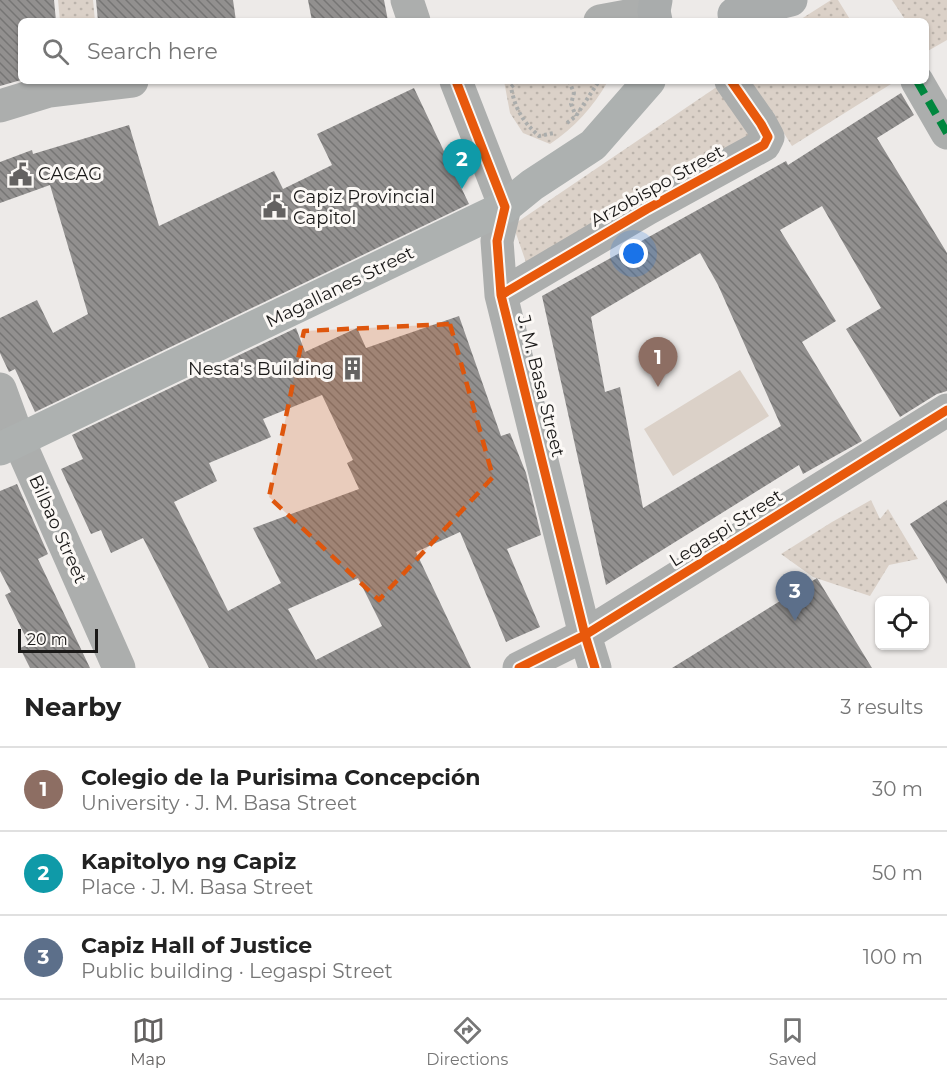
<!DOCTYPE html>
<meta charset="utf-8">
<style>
:root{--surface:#fff;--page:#f6f6f6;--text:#222;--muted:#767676;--line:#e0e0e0;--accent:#646261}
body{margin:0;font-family:Montserrat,sans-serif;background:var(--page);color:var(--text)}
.controls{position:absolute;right:18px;bottom:18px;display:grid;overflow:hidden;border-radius:9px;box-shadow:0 2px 4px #0004}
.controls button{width:54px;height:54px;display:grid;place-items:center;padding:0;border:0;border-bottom:2px solid var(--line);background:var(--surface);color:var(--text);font:30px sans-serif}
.scale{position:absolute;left:18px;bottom:15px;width:80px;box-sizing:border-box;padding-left:6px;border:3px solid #1a1918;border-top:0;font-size:16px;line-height:21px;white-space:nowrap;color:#1a1918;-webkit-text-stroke:4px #fbf8f5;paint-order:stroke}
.you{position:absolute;left:634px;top:254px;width:21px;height:21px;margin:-15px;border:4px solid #fff;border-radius:50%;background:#1a73e8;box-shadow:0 0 0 9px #1a73e833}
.badge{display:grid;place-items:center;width:39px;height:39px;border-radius:50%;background:var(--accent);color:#fff;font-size:20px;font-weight:700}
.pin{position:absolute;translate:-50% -50px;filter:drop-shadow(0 2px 3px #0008)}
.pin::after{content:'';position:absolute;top:32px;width:21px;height:18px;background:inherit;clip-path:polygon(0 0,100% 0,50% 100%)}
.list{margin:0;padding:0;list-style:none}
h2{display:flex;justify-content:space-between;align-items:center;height:78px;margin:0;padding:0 24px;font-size:26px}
h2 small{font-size:20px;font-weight:400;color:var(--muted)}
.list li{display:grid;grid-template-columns:39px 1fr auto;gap:18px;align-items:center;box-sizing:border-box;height:84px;padding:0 24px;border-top:2px solid var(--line)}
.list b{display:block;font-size:22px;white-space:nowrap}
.list p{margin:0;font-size:20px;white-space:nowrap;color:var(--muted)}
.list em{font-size:20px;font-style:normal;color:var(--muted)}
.icon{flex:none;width:33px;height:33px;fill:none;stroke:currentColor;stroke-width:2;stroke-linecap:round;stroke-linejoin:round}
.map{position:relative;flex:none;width:947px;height:668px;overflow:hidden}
.search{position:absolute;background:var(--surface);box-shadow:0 2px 4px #0004;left:18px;right:18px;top:18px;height:66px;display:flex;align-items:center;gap:15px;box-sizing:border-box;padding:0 21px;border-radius:9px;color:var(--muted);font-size:22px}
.sheet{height:330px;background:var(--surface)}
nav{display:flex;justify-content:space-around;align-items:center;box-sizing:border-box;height:84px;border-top:2px solid var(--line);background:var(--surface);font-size:16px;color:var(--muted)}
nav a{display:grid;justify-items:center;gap:3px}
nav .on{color:var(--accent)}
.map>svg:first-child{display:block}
.green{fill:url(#green-dots)}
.pitch{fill:#dbd1c8}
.building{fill:url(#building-back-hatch);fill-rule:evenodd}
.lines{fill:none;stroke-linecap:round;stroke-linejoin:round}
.path{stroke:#abadac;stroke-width:4;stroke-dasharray:3 3;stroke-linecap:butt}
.minor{stroke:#acaead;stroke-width:33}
.major{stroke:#adb1b0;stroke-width:33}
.highway{stroke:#a9acac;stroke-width:33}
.quiet{stroke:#00873e;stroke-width:8;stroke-dasharray:15 8;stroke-linecap:butt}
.cycleway-casing{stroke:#fbf8f5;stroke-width:13}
.cycleway{stroke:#e8590c;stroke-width:9}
.marked{fill:#de560d;fill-opacity:0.2;stroke:#de560d;stroke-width:4.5;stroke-dasharray:12 8;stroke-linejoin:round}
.labels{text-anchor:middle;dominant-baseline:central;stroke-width:6;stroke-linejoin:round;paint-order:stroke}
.poi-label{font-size:18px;fill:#1a1918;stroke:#fbf8f5;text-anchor:start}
.street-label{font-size:18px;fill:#1a1918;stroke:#fbf8f5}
</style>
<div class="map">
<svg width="947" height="668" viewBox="0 0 947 668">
<defs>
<pattern id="green-dots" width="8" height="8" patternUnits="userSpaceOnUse" patternTransform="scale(1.5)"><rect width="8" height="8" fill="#dbd1c8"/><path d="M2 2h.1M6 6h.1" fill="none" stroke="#bbb3ab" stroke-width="1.8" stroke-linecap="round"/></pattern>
<pattern id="building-back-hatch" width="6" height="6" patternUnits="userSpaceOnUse" patternTransform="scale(1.5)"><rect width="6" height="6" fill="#92908f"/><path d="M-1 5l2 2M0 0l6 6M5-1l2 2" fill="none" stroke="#767574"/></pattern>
</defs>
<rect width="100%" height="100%" fill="#edeae8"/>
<path class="green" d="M58 0H93L95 21H60Z
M831 0H838L851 21H798Z
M892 0H947V40L926 52V21H906Z
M504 81H608C594 106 574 128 550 144L523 133 510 113Z
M751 81H889L891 84 792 146Z
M721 84 756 138 528 268 513 225Z
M871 500 880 519 888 509 918 559 889 565 870 596 813 577 781 554 832 522Z"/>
<path class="pitch" d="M740 370 769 416 673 476 644 429Z"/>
<path class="building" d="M0 0H54L56 21H21V80L0 86Z
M96 0H233L236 21H98Z
M308 0H384L388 21H312Z
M414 88 469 204 35 412 15 369 9 372 0 353V318L37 300 53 333 88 314 50 185 0 203V162L32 150 33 154 129 125 159 226 274 171 283 189 332 165 317 134Z
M901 93 914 115 877 138 947 253V391L937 394 900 417 846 329 881 308 822 206 780 230 836 321 802 342 862 441 803 474 799 465 606 585 542 296 786 161 788 165ZM700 253 718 285 781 426 643 508 620 387 605 392 591 317Z
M459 316 501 436 510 433 526 473 541 535 507 549 540 627 506 642 460 532 416 552 471 668H209L143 538 111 553 101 530 91 534 61 469 83 459 72 435 296 328 305 352 357 328 366 348ZM322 395 353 460 347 463 359 489 253 528 281 583 228 611 174 502 217 481 209 463 271 437 263 419ZM358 578 382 626 316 660 288 609Z
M17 484 48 554 38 559 90 668H30L20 648 29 644 5 595 11 592 0 571V491Z
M947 500V584L910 524Z
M817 578 872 668H672Z"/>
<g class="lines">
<path class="path" d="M518 81 511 87C515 109 523 122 539 136L554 133
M569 81 574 93 571 104 576 116
M567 123 576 116 599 81"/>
<path class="minor" d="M407 0 414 21
M600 21 654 11
M456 81 505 207 497 241 501 295 585 635 595 668
M917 81 947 133
M0 106 49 91 132 81
M501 295 647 209 764 145 768 137 761 124 731 81
M0 389 19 441 119 668
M519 668 585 635 947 410"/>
<path class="major" d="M0 449 505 207 532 185 593 145 649 81"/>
<path class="highway" d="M734 14 791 0
M656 21 654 11 656 0"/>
<path class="quiet" d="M917 81 947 133"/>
<defs>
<path id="cycleway" d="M456 81 505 207 497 241 501 295 585 635 595 668
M501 295 647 209 764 145 768 137 761 124 731 81
M519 668 585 635 947 410"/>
</defs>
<use href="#cycleway" class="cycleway-casing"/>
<use href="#cycleway" class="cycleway"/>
</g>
<path class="marked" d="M450 324 493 477 379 600 269 497 304 331Z"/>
<defs>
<symbol id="civic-bare" viewBox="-9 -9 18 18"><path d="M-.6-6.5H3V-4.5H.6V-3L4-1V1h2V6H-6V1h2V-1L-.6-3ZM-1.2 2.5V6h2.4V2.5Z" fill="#646261" stroke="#fbf8f5" stroke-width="2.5" paint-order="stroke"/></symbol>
<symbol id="building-bare" viewBox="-9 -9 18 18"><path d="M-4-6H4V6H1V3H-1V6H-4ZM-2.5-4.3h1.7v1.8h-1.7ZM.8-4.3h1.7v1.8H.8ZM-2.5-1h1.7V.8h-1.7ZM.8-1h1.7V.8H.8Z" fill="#646261" stroke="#fbf8f5" stroke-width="2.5" paint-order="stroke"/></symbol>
</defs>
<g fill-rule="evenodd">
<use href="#civic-bare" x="4" y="158" width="33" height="33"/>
<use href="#civic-bare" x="258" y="190" width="33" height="33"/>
<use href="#building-bare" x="336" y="352" width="33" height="33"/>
</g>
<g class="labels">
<g class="poi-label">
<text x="38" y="174">CACAG</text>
<text x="293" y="197">Capiz Provincial<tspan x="293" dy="21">Capitol</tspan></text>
<text x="334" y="369" text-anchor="end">Nesta's Building</text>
</g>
<g class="street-label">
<text transform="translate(657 186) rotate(-29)">Arzobispo Street</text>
<text transform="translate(340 287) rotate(-26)">Magallanes Street</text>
<text transform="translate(541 386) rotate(76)">J. M. Basa Street</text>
<text transform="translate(726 528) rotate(-32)">Legaspi Street</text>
<text transform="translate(58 529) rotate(66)">Bilbao Street</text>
</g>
</g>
</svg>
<div class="controls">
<button><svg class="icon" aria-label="locate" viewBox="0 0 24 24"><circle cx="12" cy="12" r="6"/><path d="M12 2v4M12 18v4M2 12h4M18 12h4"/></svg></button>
</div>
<div class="scale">20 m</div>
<div class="you"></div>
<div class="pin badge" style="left:658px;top:387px;background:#8d6e63">1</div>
<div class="pin badge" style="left:462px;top:189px;background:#0f9aa8">2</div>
<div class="pin badge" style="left:795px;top:621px;background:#5c6f8a">3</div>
<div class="search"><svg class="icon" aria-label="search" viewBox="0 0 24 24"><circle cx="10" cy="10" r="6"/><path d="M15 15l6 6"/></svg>Search here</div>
</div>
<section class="sheet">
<h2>Nearby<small>3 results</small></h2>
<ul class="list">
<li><span class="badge" style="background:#8d6e63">1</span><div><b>Colegio de la Purisima Concepción</b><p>University · J. M. Basa Street</p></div><em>30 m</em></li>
<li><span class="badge" style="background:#0f9aa8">2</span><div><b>Kapitolyo ng Capiz</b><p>Place · J. M. Basa Street</p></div><em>50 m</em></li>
<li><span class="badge" style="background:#5c6f8a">3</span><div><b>Capiz Hall of Justice</b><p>Public building · Legaspi Street</p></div><em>100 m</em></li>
</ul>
</section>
<nav>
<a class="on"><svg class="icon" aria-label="map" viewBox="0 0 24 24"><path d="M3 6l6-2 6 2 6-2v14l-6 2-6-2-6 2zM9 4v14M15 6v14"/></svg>Map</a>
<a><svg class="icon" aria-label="directions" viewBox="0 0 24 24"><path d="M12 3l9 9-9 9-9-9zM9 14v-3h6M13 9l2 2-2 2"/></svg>Directions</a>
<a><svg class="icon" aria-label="saved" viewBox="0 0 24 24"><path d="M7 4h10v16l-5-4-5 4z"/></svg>Saved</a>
</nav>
